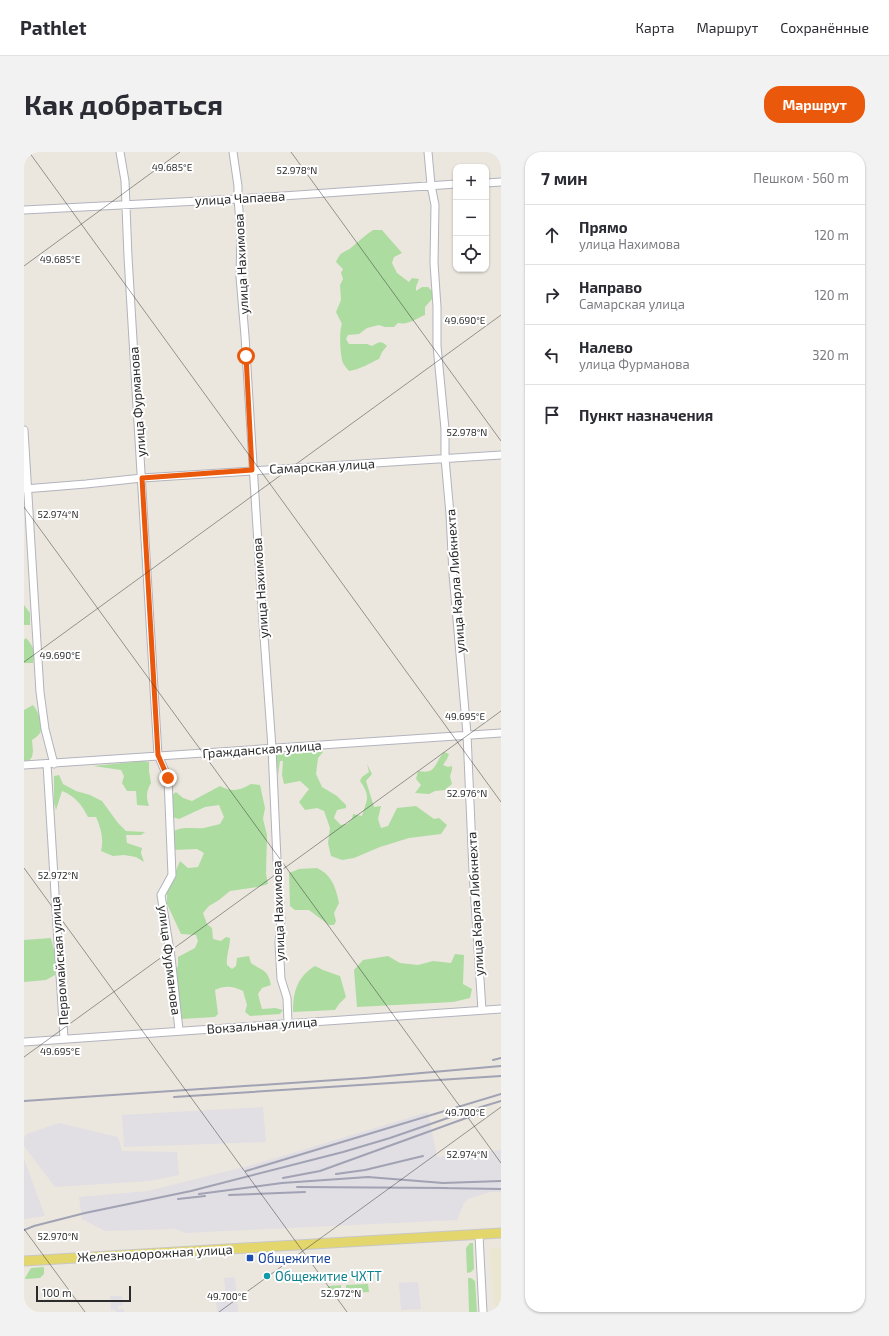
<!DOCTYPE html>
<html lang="ru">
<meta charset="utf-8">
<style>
:root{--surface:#fff;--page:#f2f2f3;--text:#2b2b33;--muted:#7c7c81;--line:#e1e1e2;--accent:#ea580c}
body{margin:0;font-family:"Exo 2",sans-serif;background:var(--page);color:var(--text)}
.controls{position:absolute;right:12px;top:12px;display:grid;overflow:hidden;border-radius:8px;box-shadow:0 1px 3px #0004}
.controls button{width:36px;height:36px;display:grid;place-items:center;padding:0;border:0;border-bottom:1px solid var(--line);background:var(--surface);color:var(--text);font:20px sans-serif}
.scale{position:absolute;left:12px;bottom:10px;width:95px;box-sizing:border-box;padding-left:4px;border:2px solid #2b2b2b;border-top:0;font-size:11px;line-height:14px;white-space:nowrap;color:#2b2b2b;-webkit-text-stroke:3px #fff;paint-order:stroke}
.stop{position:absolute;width:12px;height:12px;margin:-9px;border:3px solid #ea580c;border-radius:50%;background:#fff}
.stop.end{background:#ea580c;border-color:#fff;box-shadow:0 1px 4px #0008}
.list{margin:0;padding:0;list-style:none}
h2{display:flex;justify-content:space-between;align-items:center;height:52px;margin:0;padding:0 16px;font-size:17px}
h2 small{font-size:13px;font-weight:400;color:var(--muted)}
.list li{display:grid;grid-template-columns:26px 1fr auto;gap:12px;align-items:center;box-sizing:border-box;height:60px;padding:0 16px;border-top:1px solid var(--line)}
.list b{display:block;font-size:15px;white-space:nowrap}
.list p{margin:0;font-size:13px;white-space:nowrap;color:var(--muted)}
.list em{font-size:13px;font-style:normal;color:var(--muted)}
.icon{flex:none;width:22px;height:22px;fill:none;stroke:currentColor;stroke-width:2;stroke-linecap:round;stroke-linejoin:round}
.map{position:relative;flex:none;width:477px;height:1160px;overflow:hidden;border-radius:16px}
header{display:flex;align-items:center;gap:24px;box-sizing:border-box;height:56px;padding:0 20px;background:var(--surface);border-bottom:1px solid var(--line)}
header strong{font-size:19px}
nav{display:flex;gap:22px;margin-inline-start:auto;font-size:14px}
.intro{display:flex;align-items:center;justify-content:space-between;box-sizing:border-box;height:96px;padding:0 24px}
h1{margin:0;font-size:28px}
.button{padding:10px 18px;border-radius:16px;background:var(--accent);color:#fff;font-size:14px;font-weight:700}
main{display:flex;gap:24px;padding:0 24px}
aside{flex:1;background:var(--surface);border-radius:16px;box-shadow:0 1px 3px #0004}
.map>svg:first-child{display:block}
.industrial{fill:#e1dee4}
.education{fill:#ebe6cf}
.green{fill:#addca0}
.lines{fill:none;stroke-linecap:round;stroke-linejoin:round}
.minor-casing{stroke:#b2b3bd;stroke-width:9}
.major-casing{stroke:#c8c8c8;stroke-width:11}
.minor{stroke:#fff;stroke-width:7}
.major{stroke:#e3d66c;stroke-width:9}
.rail{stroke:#a1a2b3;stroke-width:2}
.route{stroke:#ea580c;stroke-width:5}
.ticks{fill:none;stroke:#2b2b2b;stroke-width:1;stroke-opacity:0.45}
.transit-dot{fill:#1a4fb4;stroke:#fff;stroke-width:1.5}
.culture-dot{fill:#0f9aa8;stroke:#fff;stroke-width:1.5}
.labels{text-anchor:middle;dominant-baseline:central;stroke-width:4;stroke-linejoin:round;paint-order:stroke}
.street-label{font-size:13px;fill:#2b2b2b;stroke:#fff}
.transit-label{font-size:13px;fill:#164399;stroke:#fff;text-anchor:start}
.culture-label{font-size:13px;fill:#0d838f;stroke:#fff;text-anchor:start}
.ticks-label{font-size:10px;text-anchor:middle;fill:#2b2b2b;stroke:#fff;stroke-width:4;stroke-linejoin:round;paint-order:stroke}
</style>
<header>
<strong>Pathlet</strong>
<nav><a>Карта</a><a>Маршрут</a><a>Сохранённые</a></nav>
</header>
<div class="intro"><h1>Как добраться</h1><a class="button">Маршрут</a></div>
<main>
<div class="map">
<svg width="477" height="1160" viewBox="0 0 477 1160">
<rect width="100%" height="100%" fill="#ebe7de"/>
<path class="industrial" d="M239 955 242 990 100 995 98 963Z
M404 960 413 1005 477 998V1040H466L444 1047 440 1051 433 1068 161 1081 152 1077 81 1079 58 1067 55 1045 124 1039 228 1013Z
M35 971 94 985 98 999 153 1000 155 1023 126 1029 31 1035 0 994V986L3 982Z
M0 1007 21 1064 0 1067Z
M211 1125 214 1160H193L192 1149 202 1148 200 1126Z
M394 1130 397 1157 377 1158 375 1131Z
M86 1144H98L99 1153 94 1154V1157H100V1160H92V1158H87Z"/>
<path class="education" d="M477 1095V1160H471L466 1096Z"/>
<path class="green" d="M349 78H358L378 101 370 105 368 111 373 121 385 130 388 126 395 127 392 135V139L398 135H404L408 139V147L401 155V163C391 167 385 173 374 171L370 175H361L355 173 343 176 335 182 324 183 322 187 325 192H343L348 194C355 190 357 188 363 194L358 200 355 207C346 211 335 218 325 219 323 216 320 214 319 211 316 205 315 177 318 172L312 160 317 148 316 133 319 127 317 121 319 117 312 110C317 98 321 101 328 95 335 89 341 83 349 78Z
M0 453 6 461V473H0Z
M2 486C10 495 11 499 9 511H0V488Z
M9 553C14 559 20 573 16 581 14 584 11 586 8 588L9 599 8 605 5 609 0 610V558Z
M298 596 299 600 294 606 292 622 298 635 313 644 322 653V656L313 658 310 666 317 673 323 672 328 667 329 662 338 664C343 647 347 645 336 629L338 625 345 620 343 612 348 622 342 629 350 655 357 654 354 667 357 676 364 674 373 656 392 654 410 667 415 666 423 673 417 682 385 686 356 695 330 706 318 708 307 704 304 691 306 676 300 659 293 656 281 658 275 650 285 637 276 629 260 632 258 623 259 609H256L254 624 252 602Z
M420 600 425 602 423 607 419 613 424 615 428 614V618L426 624 428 632 421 638 411 639 405 642 391 641 397 633 392 627 394 619C413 623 410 611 420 600Z
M119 609 125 610V619L127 631C122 640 122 645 125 654L113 653 112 639H103L98 631 100 624 97 618 69 614Z
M35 623 39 632 52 639 66 643 78 649 94 671 102 679 121 680 117 683H102L103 691 118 696 117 701 120 710 112 705 100 703 89 704 77 699C80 688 77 676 72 665H64C58 653 51 644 38 639L32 658 30 651V624Z
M227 632 236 633 241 656 239 667 243 683 242 722 244 732 234 735 206 739 195 748 185 754 179 761 183 772 188 776 189 787 197 789 202 785 206 786C206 796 202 803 203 813L208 817 212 814 213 806 225 804 227 811C238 819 244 817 247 833L238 836 234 842 238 857 251 856 259 858 256 862 226 864 221 860 223 853 219 839C209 834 201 833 191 838L194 862 191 865 157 867 151 818 154 814V805L171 796 174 789 172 783 157 782 143 752V740L156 709 164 716 174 715 180 701 173 697 149 698 150 679C159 674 169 677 180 676 185 675 191 673 196 672L200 665 195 653 181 655 155 667 148 665V643L152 640 159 646 168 649 196 634C208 640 215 639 227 632Z
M293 716C308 723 312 736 315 751L310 761 312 769 310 773H305L285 758H271L266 754 265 721 275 717Z
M27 786 31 802V823L22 828 0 830V788Z
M431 802 440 803 439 832 448 837 446 846 429 850 333 855 330 818 339 808 364 804 376 811 394 813 409 809 427 811Z
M291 814 299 818 316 824 322 845 315 852 311 858 269 860C269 840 273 825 291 814Z
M446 1091H449L450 1117 447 1120 443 1121 442 1096Z
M20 1115V1122L16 1126 2 1127 1 1126 7 1116Z
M444 1126H447L451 1129 453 1160H445Z
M344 1132 345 1140 322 1141V1133Z
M317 1133V1142L305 1143 302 1139C303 1132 311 1134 317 1133Z"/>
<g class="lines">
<defs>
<path id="minor" d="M96 0 101 29 104 105 134 603 144 626 148 723 137 743 147 805 155 878
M209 0 214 34V47L217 82 216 125 221 184 238 456 248 596 253 708 257 767 255 791 257 827 263 846 264 871
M404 0 407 33 411 53 410 111 413 155V194L421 277V306L426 362 429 422 443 582 449 719 458 858
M462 31 477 30
M0 58 214 47 432 32
M0 278 16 540 21 577 30 612
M0 337 62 332 118 326 477 303
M23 612 40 887
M0 613 477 581
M0 890 477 857
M455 1083 459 1160"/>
<path id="major" d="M0 1109 477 1081"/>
</defs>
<use href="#minor" class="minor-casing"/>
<use href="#major" class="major-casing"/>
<use href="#minor" class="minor"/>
<use href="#major" class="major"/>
<path class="rail" d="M469 908 477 906
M150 945 477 924
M0 949 341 926 477 914
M222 1019 477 942
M312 1022 341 1018 399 1004
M259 1026 296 1019 456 961
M273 1035 423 1036
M417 1036 477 1037
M175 1042 258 1031 344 1025 419 1031 477 1029
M205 1043 281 1040
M154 1047 181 1044
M0 1078 10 1074 61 1061 167 1039 319 1000 366 986 444 959 477 949"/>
</g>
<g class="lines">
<path class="route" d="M144 626 134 603 118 326 228 318 222 204"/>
</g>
<path class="ticks" d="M5 0 477 650M267 0 477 289M0 114 156 0M0 355 477 1011M0 510 477 163M0 716 323 1160M0 905 477 559M0 1077 61 1160M195 1160 477 955"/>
<rect class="transit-dot" x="222" y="1102" width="8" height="8" rx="2"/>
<circle class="culture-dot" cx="243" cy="1124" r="4"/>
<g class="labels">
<g class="street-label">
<text transform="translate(216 46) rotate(-3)">улица Чапаева</text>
<text transform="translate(217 112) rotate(-93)">улица Нахимова</text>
<text transform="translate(113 250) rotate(-94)">улица Фурманова</text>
<text transform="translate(298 314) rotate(-3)">Самарская улица</text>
<text transform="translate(431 429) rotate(-94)">улица Карла Либкнехта</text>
<text transform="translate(236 436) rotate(-94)">улица Нахимова</text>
<text transform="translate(238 597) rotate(-4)">Гражданская улица</text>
<text transform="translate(451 752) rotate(-93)">улица Карла Либкнехта</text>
<text transform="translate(254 759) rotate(-92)">улица Нахимова</text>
<text transform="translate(146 808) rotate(83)">улица Фурманова</text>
<text transform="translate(35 809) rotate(-94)">Первомайская улица</text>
<text transform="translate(238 873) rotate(-4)">Вокзальная улица</text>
<text transform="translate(131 1101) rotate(-3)">Железнодорожная улица</text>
</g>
<g class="transit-label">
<text x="234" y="1106">Общежитие</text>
</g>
<g class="culture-label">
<text x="251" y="1124">Общежитие ЧХТТ</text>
</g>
</g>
<g class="ticks-label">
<text x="148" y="19">49.685°E</text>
<text x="273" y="22">52.978°N</text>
<text x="36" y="111">49.685°E</text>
<text x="441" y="172">49.690°E</text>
<text x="443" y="284">52.978°N</text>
<text x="34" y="366">52.974°N</text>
<text x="36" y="507">49.690°E</text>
<text x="441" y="568">49.695°E</text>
<text x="443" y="645">52.976°N</text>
<text x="34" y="727">52.972°N</text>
<text x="36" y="903">49.695°E</text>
<text x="441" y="964">49.700°E</text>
<text x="443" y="1006">52.974°N</text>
<text x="34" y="1088">52.970°N</text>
<text x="317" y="1145">52.972°N</text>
<text x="203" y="1148">49.700°E</text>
</g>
</svg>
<div class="controls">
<button>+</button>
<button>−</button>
<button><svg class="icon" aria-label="locate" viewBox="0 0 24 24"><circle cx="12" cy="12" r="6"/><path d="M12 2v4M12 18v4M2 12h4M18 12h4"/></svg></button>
</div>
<div class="scale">100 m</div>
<div class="stop" style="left:222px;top:204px"></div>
<div class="stop end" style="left:144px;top:626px"></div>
</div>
<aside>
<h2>7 мин<small>Пешком · 560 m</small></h2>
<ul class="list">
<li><svg class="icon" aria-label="ahead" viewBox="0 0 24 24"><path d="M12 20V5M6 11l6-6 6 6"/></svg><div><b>Прямо</b><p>улица Нахимова</p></div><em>120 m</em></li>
<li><svg class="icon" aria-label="right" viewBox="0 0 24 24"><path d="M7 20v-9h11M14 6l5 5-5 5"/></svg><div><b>Направо</b><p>Самарская улица</p></div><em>120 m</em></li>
<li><svg class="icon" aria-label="left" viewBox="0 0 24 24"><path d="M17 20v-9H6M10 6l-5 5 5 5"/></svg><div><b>Налево</b><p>улица Фурманова</p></div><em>320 m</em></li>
<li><svg class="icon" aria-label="arrive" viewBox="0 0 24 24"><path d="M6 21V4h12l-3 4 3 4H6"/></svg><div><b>Пункт назначения</b></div></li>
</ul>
</aside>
</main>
